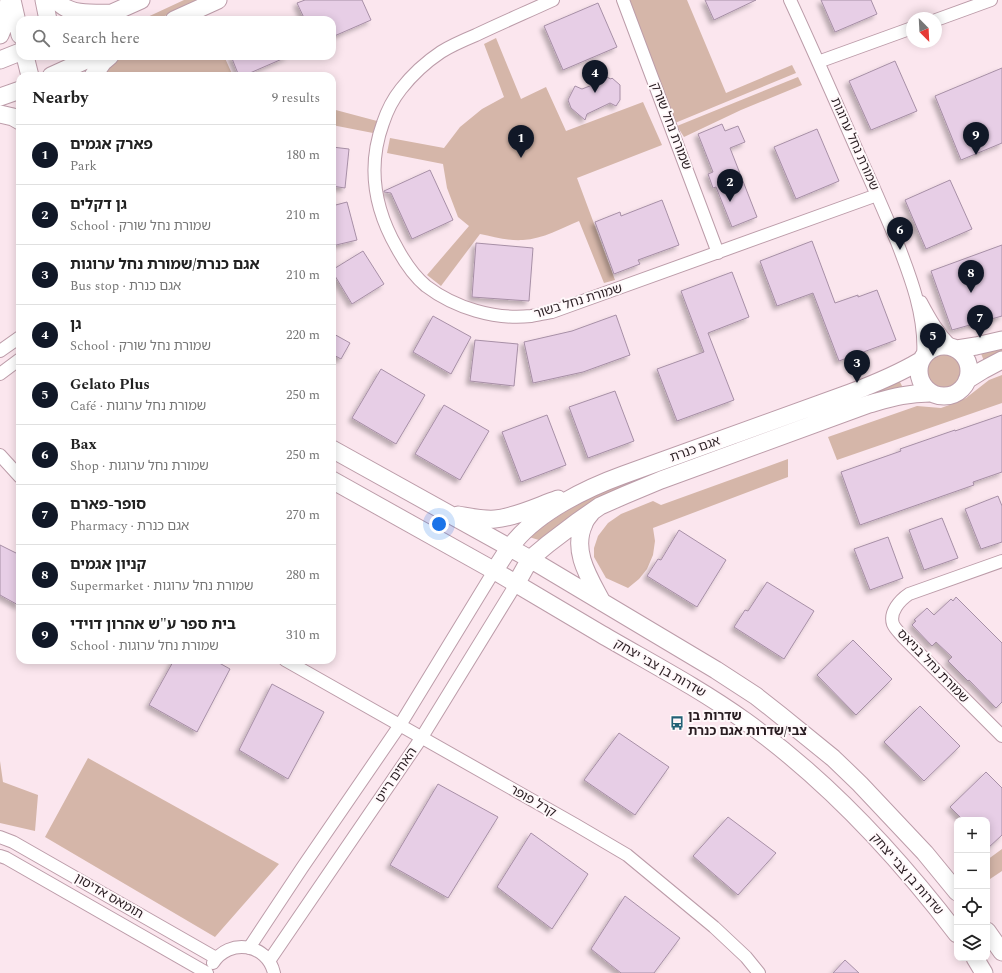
<!DOCTYPE html>
<meta charset="utf-8">
<style>
:root{--surface:#fff;--page:#f6f6f6;--text:#222;--muted:#767676;--line:#e0e0e0;--accent:#111827}
body{margin:0;font-family:Spectral,"Noto Sans Hebrew",serif;background:var(--page);color:var(--text)}
.controls{position:absolute;right:12px;bottom:12px;display:grid;overflow:hidden;border-radius:8px;box-shadow:0 2px 10px #0003}
.controls button{width:36px;height:36px;display:grid;place-items:center;padding:0;border:0;border-bottom:1px solid var(--line);background:var(--surface);color:var(--text);font:20px sans-serif}
.compass{position:absolute;left:906px;top:12px;width:36px;height:36px;border-radius:50%;background:var(--surface);box-shadow:0 2px 10px #0003;rotate:156deg}
.you{position:absolute;left:439px;top:524px;width:14px;height:14px;margin:-10px;border:3px solid #fff;border-radius:50%;background:#1a73e8;box-shadow:0 0 0 6px #1a73e833}
.badge{display:grid;place-items:center;width:26px;height:26px;border-radius:50%;background:var(--accent);color:#fff;font-size:13px;font-weight:700}
.pin{position:absolute;translate:-50% -33px;filter:drop-shadow(0 1px 2px #0008)}
.pin::after{content:'';position:absolute;top:21px;width:14px;height:12px;background:inherit;clip-path:polygon(0 0,100% 0,50% 100%)}
.list{margin:0;padding:0;list-style:none}
h2{display:flex;justify-content:space-between;align-items:center;height:52px;margin:0;padding:0 16px;font-size:17px}
h2 small{font-size:13px;font-weight:400;color:var(--muted)}
.list li{display:grid;grid-template-columns:26px 1fr auto;gap:12px;align-items:center;box-sizing:border-box;height:60px;padding:0 16px;border-top:1px solid var(--line)}
.list b{display:block;font-size:15px;white-space:nowrap}
.list p{margin:0;font-size:13px;white-space:nowrap;color:var(--muted)}
.list em{font-size:13px;font-style:normal;color:var(--muted)}
.icon{flex:none;width:22px;height:22px;fill:none;stroke:currentColor;stroke-width:2;stroke-linecap:round;stroke-linejoin:round}
.map{position:relative;flex:none;width:1002px;height:973px;overflow:hidden}
.search{position:absolute;background:var(--surface);box-shadow:0 2px 10px #0003;left:16px;top:16px;width:320px;height:44px;display:flex;align-items:center;gap:10px;box-sizing:border-box;padding:0 14px;border-radius:12px;color:var(--muted);font-size:15px}
.panel{position:absolute;background:var(--surface);box-shadow:0 2px 10px #0003;left:16px;top:72px;width:320px;height:592px;border-radius:12px}
.map>svg:first-child{display:block}
.green{fill:#d5b6a9}
.building{fill:#e7cee6;stroke:#a78fa6;filter:url(#shadow)}
.lines{fill:none;stroke-linecap:round;stroke-linejoin:round}
.street-casing{stroke:#bc9ca9;stroke-width:14}
.secondary-casing{stroke:#bc9ca9;stroke-width:19}
.street{stroke:#fff;stroke-width:12}
.secondary{stroke:#fff;stroke-width:17}
.labels{text-anchor:middle;dominant-baseline:central;stroke-width:4;stroke-linejoin:round;paint-order:stroke}
.street-label{font-size:13px;fill:#291d22;stroke:#fff8fa}
.poi-label{font-size:13px;font-weight:bold;fill:#291d22;stroke:#fff8fa;text-anchor:start}
</style>
<div class="map">
<svg width="1002" height="973" viewBox="0 0 1002 973">
<defs>
<filter id="shadow"><feDropShadow dx="-3.5" dy="3.5" stdDeviation="2" flood-color="#0004"/></filter>
</defs>
<rect width="100%" height="100%" fill="#fbe6ee"/>
<path class="green" d="M184 0H199L156 20H141Z
M626 0H687L726 93 792 65 796 73 675 123Z
M496 38 521 99 546 87 566 131 643 102 662 145 577 178 615 280 604 283 579 221C562 228 543 239 523 240 509 241 494 237 480 234L441 286 427 275 469 226 458 217 447 188 443 164 387 153 390 138 444 148 460 127 482 109 504 97 484 44Z
M123 56H224L233 76H102L108 68Z
M798 77 802 85 741 110 684 137 677 126Z
M332 109 377 121 373 133 332 125Z
M1002 346V352L984 361 980 351Z
M923 370a20 20 0 1 1 40 0a20 20 0 1 1-40 0Z
M1002 375V403L837 460 828 437 917 406 941 408 952 404 966 398 989 380Z
M899 380 904 390 595 502 572 515 539 540 529 537 544 525 586 499 613 488 871 393Z
M788 459V477L653 528 655 541 653 555 647 569 639 579 628 588 606 578 594 557V548L598 536 608 523 621 514 653 501 661 505Z
M88 758 279 864 215 937 45 837Z
M0 761 3 782 38 795 35 831 0 823Z
M1002 849V871L987 881V860Z"/>
<path class="building" d="M305 0H362L371 20 332 37V20H305L297 3Z
M705 0H756L714 20Z
M821 0H871L877 14 835 32Z
M598 3 617 47 563 70 544 26Z
M231 56H289L243 76H239Z
M895 61 917 111 871 130 849 81Z
M1002 68V143L961 160 935 96Z
M602 75 611 79 612 78 620 85V100L616 106 610 103 587 114 585 120 571 108 568 100 575 86 582 89 600 82Z
M722 124 725 131 738 126 745 142 730 148 757 217 732 227 716 187 713 188 708 174 713 172 698 134Z
M817 129 839 181 796 199 774 147Z
M332 147 349 149 345 188 332 186Z
M430 170 453 220 412 239 391 193 384 192V191Z
M950 180 972 229 926 249 905 200Z
M662 200 679 245 638 260 640 264 614 274 595 222 620 212 621 216Z
M347 202 357 240 332 246V206Z
M812 241 835 303 858 295V297L877 290 896 340 839 361 813 293 777 306 760 261Z
M476 243 533 248 529 301 472 297Z
M1002 245V316L952 330 931 271Z
M363 251 384 284 352 304 332 271V270Z
M732 272 749 317 708 333 734 400 677 421 657 369 704 352 681 291Z
M616 315 630 355 583 372 533 383 524 342 572 331Z
M433 316 471 337 451 374 413 352Z
M332 333 350 343 341 359 332 354Z
M475 340 518 344 514 386 470 381Z
M381 369 425 395 396 444 352 418Z
M615 391 634 441 588 458 569 407Z
M444 405 489 431 460 480 415 454Z
M547 415 566 465 521 482 502 432Z
M1002 415V472L973 482 974 485 860 525 841 472 901 451 900 449 955 430V431Z
M998 496 1002 506V542L981 549 965 509Z
M942 518 958 558 924 570 909 530Z
M679 530 726 560 697 607 647 576 658 559 661 560Z
M888 537 903 578 870 590 854 549Z
M0 545 20 555V606L0 595Z
M767 582 814 611 784 659 734 627 745 610 748 611Z
M956 597 1002 643V702L996 708 969 680 968 681 948 661 952 657 936 642 932 646 912 625 916 621 914 620 927 608 934 615 951 599 953 601Z
M853 640 892 679 856 715 817 675Z
M174 660H214L230 669 197 732 149 705Z
M272 684 324 712 288 779 239 750Z
M920 706 960 746 924 781 884 742Z
M619 733 669 767 635 815 584 780Z
M986 772 1002 788V835L987 849V820H963L950 807Z
M438 784 498 817 448 898 390 865Z
M728 817 776 853 738 895 693 856Z
M531 833 588 874 552 929 497 887Z
M625 896 680 938 654 973H621L591 949Z
M845 960 859 973H833Z"/>
<g class="lines">
<defs>
<path id="street" d="M553 0C527 12 501 23 476 35 464 40 452 45 441 52 426 62 412 75 401 89 393 99 387 111 383 123 367 167 374 208 397 248 404 261 414 276 426 286 455 308 495 320 531 316 538 315 545 313 552 312L877 195
M623 0 718 253
M790 0C815 54 839 109 863 164 875 190 886 216 897 242 911 278 926 317 923 357
M936 20 991 0
M818 62 912 28
M921 302C930 319 938 333 951 346
M0 351 20 337
M0 374 20 359
M0 455 20 477
M1002 561 909 594C900 600 889 612 893 624 895 629 900 633 903 637L1002 736
M285 660 576 825 627 855 714 927 746 957 759 973
M0 837 13 842 216 958
M0 856 6 858 207 973
M249 948 302 868 400 725 494 571
M269 961 422 737 516 584
M213 963C229 938 267 943 274 973"/>
<path id="secondary" d="M12 0 20 35
M44 0 48 20
M56 0C59 3 62 6 66 8 79 15 98 13 113 13
M103 17 141 0
M174 20 218 0
M0 35 4 25 9 0
M25 56 30 76
M0 60 20 52
M51 76 95 56
M93 76 103 62 110 56
M0 97 20 90
M0 114 13 117 20 121
M919 371a25 25 0 1 1 50 0a25 25 0 1 1-50 0Z
M957 349 976 346 1002 340
M967 380 983 370 1002 360
M332 449 530 559 716 670 756 696 780 715 833 758 860 784 925 853 957 892
M332 480C385 510 439 540 493 570 529 591 565 613 601 634 649 662 699 688 745 721 826 779 896 854 957 934
M591 513C588 517 585 520 584 524 571 551 590 579 602 602
M458 515C470 517 483 520 495 519 516 517 538 506 558 499
M494 571C501 561 507 550 515 541 540 511 587 488 623 475L850 393C874 384 898 374 920 361
M516 584 530 559 548 544 577 522 600 506 625 495 661 480 869 404C891 398 907 393 930 393
M987 931 1002 952
M975 958 984 973"/>
</defs>
<use href="#street" class="street-casing"/>
<use href="#secondary" class="secondary-casing"/>
<use href="#street" class="street"/>
<use href="#secondary" class="secondary"/>
</g>
<defs>
<symbol id="bus-bare" viewBox="-9 -9 18 18"><path d="M-5-6H5V4H4V6H2V4H-2V6H-4V4H-5ZM-3.5-4V0h7V-4ZM-3.5 1.2v1.5H-2V1.2ZM2 1.2v1.5H3.5V1.2Z" fill="#226076" stroke="#fff8fa" stroke-width="2.5" paint-order="stroke"/></symbol>
</defs>
<g fill-rule="evenodd">
<use href="#bus-bare" x="667" y="713" width="20" height="20"/>
</g>
<g class="labels">
<g class="street-label">
<text transform="translate(671 126) rotate(69)">שמורת נחל שורק</text>
<text transform="translate(855 144) rotate(66)">שמורת נחל ערוגות</text>
<text transform="translate(578 301) rotate(-17)">שמורת נחל בשור</text>
<text transform="translate(695 449) rotate(-20)">אגם כנרת</text>
<text transform="translate(933 666) rotate(46)">שמורת נחל בניאס</text>
<text transform="translate(660 668) rotate(30)">שדרות בן צבי יצחק</text>
<text transform="translate(396 775) rotate(-56)">האחים רייט</text>
<text transform="translate(533 801) rotate(30)">קרל פופר</text>
<text transform="translate(907 874) rotate(49)">שדרות בן צבי יצחק</text>
<text transform="translate(109 896) rotate(30)">תומאס אדיסון</text>
</g>
<g class="poi-label">
<text x="688" y="716">שדרות בן<tspan x="688" dy="15">צבי/שדרות אגם כנרת</tspan></text>
</g>
</g>
</svg>
<div class="controls">
<button>+</button>
<button>−</button>
<button><svg class="icon" aria-label="locate" viewBox="0 0 24 24"><circle cx="12" cy="12" r="6"/><path d="M12 2v4M12 18v4M2 12h4M18 12h4"/></svg></button>
<button><svg class="icon" aria-label="layers" viewBox="0 0 24 24"><path d="M12 4l9 5-9 5-9-5zM3 14l9 5 9-5"/></svg></button>
</div>
<svg class="compass" viewBox="-18 -18 36 36"><path d="M0-13l5 13h-10z" fill="#e53935"/><path d="M0 13l5-13h-10z" fill="#767676"/></svg>
<div class="you"></div>
<div class="pin badge" style="left:521px;top:158px">1</div>
<div class="pin badge" style="left:730px;top:202px">2</div>
<div class="pin badge" style="left:857px;top:383px">3</div>
<div class="pin badge" style="left:595px;top:93px">4</div>
<div class="pin badge" style="left:933px;top:356px">5</div>
<div class="pin badge" style="left:900px;top:250px">6</div>
<div class="pin badge" style="left:980px;top:338px">7</div>
<div class="pin badge" style="left:971px;top:293px">8</div>
<div class="pin badge" style="left:976px;top:155px">9</div>
<div class="search"><svg class="icon" aria-label="search" viewBox="0 0 24 24"><circle cx="10" cy="10" r="6"/><path d="M15 15l6 6"/></svg>Search here</div>
<section class="panel">
<h2>Nearby<small>9 results</small></h2>
<ul class="list">
<li><span class="badge">1</span><div><b>פארק אגמים</b><p>Park</p></div><em>180 m</em></li>
<li><span class="badge">2</span><div><b>גן דקלים</b><p>School · שמורת נחל שורק</p></div><em>210 m</em></li>
<li><span class="badge">3</span><div><b>אגם כנרת/שמורת נחל ערוגות</b><p>Bus stop · אגם כנרת</p></div><em>210 m</em></li>
<li><span class="badge">4</span><div><b>גן</b><p>School · שמורת נחל שורק</p></div><em>220 m</em></li>
<li><span class="badge">5</span><div><b>Gelato Plus</b><p>Café · שמורת נחל ערוגות</p></div><em>250 m</em></li>
<li><span class="badge">6</span><div><b>Bax</b><p>Shop · שמורת נחל ערוגות</p></div><em>250 m</em></li>
<li><span class="badge">7</span><div><b>סופר-פארם</b><p>Pharmacy · אגם כנרת</p></div><em>270 m</em></li>
<li><span class="badge">8</span><div><b>קניון אגמים</b><p>Supermarket · שמורת נחל ערוגות</p></div><em>280 m</em></li>
<li><span class="badge">9</span><div><b>בית ספר ע&quot;ש אהרון דוידי</b><p>School · שמורת נחל ערוגות</p></div><em>310 m</em></li>
</ul>
</section>
</div>
